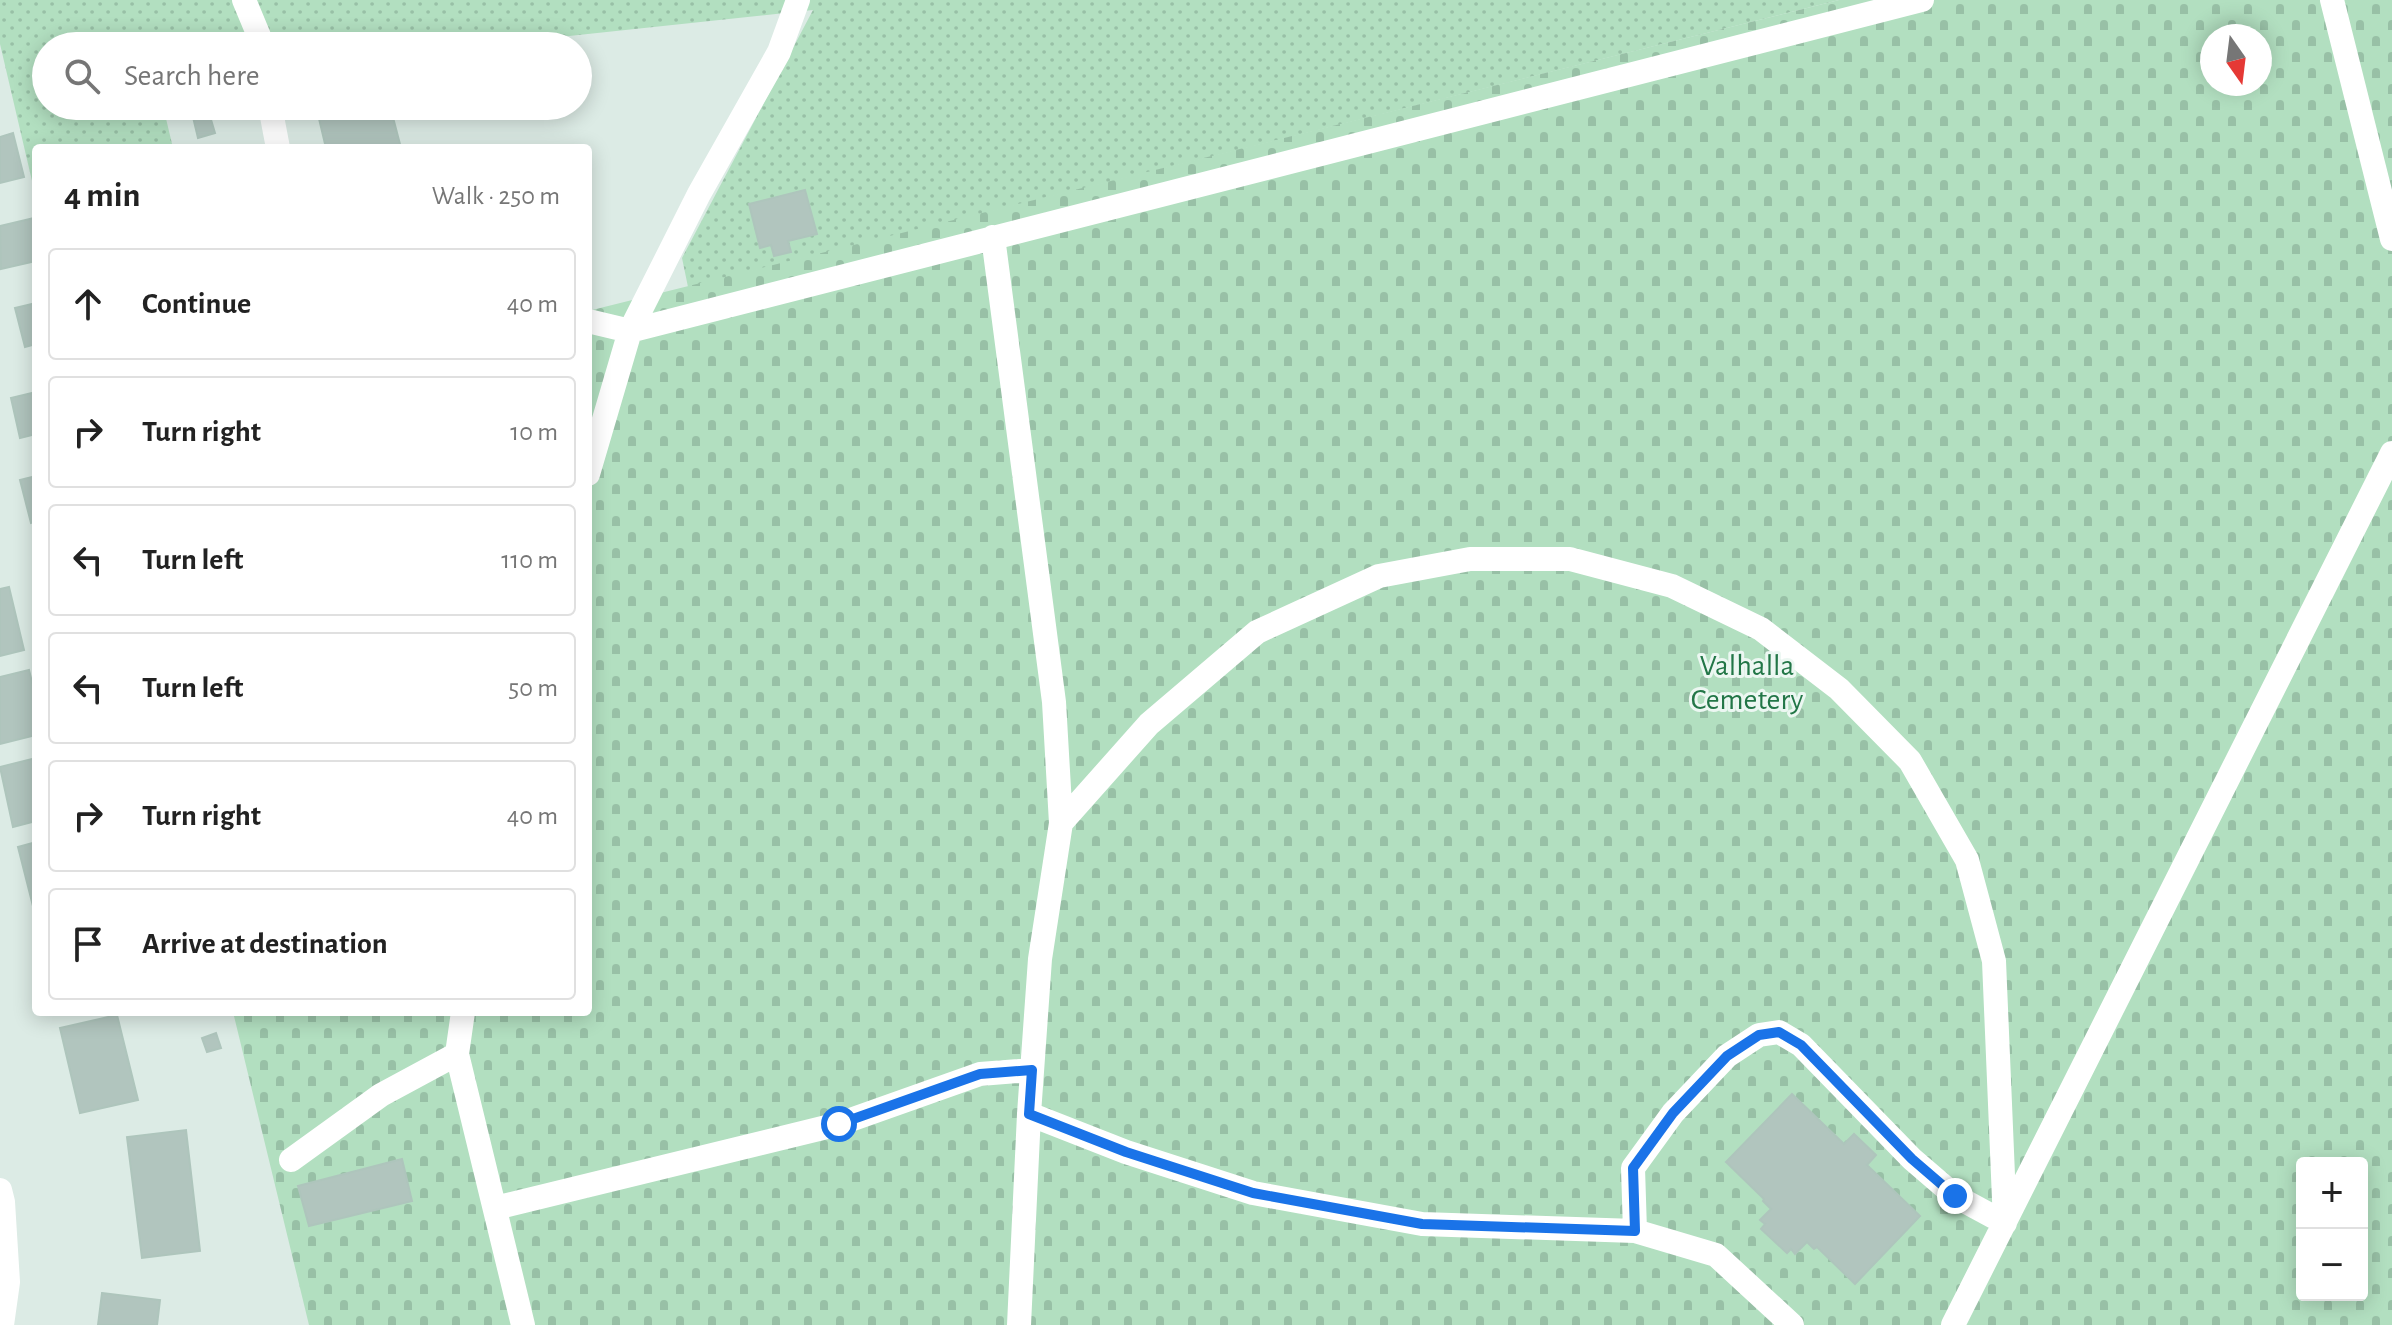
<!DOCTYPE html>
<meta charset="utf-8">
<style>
:root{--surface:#fff;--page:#f6f6f6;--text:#222;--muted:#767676;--line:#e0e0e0}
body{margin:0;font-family:"Alegreya Sans",sans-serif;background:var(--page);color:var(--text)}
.controls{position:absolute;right:24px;bottom:24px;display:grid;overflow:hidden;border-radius:8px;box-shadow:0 4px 20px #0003}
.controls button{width:72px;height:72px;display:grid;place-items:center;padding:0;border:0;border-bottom:2px solid var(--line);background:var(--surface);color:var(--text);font:40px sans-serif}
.compass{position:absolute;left:2200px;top:24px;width:72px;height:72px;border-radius:50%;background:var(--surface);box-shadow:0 4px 20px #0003;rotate:166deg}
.stop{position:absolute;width:24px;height:24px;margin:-18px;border:6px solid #1a73e8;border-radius:50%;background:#fff}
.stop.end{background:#1a73e8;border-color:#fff;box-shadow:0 2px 8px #0008}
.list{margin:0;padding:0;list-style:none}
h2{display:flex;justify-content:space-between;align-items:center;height:104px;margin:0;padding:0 32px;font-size:34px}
h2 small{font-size:26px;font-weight:400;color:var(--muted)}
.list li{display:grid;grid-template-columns:52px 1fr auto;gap:24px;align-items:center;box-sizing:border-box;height:112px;margin:0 16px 16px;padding:0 16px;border:2px solid var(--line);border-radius:8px}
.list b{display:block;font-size:30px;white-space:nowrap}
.list em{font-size:26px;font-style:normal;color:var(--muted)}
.icon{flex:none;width:44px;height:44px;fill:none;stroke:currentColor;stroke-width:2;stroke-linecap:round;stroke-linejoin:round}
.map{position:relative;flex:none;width:2392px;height:1325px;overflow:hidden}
.search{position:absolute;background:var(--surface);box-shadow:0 4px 20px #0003;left:32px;top:32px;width:560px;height:88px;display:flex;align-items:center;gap:20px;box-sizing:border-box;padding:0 28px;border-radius:44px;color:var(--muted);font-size:30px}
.panel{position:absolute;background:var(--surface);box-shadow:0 4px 20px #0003;left:32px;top:144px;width:560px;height:872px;border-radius:8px}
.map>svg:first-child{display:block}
.grass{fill:url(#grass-dots)}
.cemetery{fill:url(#cemetery-stones);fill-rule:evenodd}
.building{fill:#b1c5be;stroke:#aec5bc;stroke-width:2}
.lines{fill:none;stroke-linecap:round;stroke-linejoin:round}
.minor{stroke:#fff;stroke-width:24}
.route{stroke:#1a73e8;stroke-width:10}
.labels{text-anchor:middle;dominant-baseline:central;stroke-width:6;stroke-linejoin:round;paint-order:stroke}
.park-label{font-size:30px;fill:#227647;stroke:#ecf7f2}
</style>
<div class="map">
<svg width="2392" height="1325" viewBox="0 0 2392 1325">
<defs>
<pattern id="grass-dots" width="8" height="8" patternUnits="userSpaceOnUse" patternTransform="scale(2)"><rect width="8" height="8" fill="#b2dfc0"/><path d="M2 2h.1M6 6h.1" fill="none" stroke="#98c0a6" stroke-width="1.8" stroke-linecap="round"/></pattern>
<pattern id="cemetery-stones" width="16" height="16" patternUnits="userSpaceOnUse" patternTransform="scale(2)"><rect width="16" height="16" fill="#b2dfc0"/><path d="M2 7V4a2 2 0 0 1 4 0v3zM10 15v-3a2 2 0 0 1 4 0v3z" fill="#98c0a6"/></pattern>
</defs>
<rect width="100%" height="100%" fill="#dcebe5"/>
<path class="grass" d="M0 0H1839L688 287 682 258 813 10 475 46H46V106H163L173 148H36V198L0 44Z"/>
<path class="cemetery" d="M1839 0H2392V1325H309L233 1012H588V311ZM2212 36H2260V84H2212ZM2302 1163H2362V1295H2302Z"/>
<path class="building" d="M316 106H390L401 148H326Z
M534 106H555L556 110 537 115Z
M209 113 215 133 198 138 193 117Z
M13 133 24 177 0 183V137Z
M805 190 817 234 788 241 791 252 774 256 771 245 760 248 749 204Z
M34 218 36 228V261L1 269 0 226Z
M36 303V344L25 347 15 308Z
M36 392V434L20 438 11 398Z
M36 476V521L31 523 20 480Z
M9 587 24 650 0 656V589Z
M29 670 36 698V735L0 744V677Z
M36 758V821L13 827 0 767Z
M36 842V910H34L18 847Z
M117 1015 138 1100 80 1113 60 1028Z
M216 1033 221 1048 207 1052 202 1038Z
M1792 1094 1844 1144 1854 1134 1876 1155 1867 1165 1920 1216 1855 1284 1817 1247 1814 1249 1807 1242 1795 1254 1791 1249 1787 1253 1761 1229 1765 1224 1760 1220 1771 1209 1763 1201 1764 1199 1726 1162Z
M186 1130 200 1251 142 1258 127 1137Z
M402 1159 412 1201 309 1226 298 1186Z
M102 1293 160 1300 157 1325H98Z"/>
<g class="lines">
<path class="minor" d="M244 0 259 36 260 46
M2332 0 2392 239
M270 106 278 148
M993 237 1054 702 1061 823 1040 959 1029 1114 1019 1325
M588 321 630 331 699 194 779 52 798 0
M588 474 630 331 1922 0
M1061 823 1149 724 1257 632 1379 576 1470 559H1570L1672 586 1761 629 1839 689 1910 761 1967 860 1994 961 2005 1223
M463 1012 457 1054 523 1325
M1029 1114 1126 1152 1253 1193 1422 1224 1635 1231 1716 1255 1792 1325
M291 1160 381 1095 457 1054
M0 1190 3 1202 8 1282 2 1325
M495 1208 839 1124 980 1074 1032 1070
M1635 1231 1633 1168 1673 1113 1727 1056 1759 1035 1779 1032 1801 1045 1912 1159 1955 1196 2005 1223
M1953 1325 2392 453"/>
</g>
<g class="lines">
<path class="route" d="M839 1124 980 1074 1032 1070 1029 1114 1126 1152 1253 1193 1422 1224 1635 1231 1633 1168 1673 1113 1727 1056 1759 1035 1779 1032 1801 1045 1912 1159 1955 1196"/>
</g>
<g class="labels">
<g class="park-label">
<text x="1747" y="666">Valhalla<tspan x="1747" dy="34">Cemetery</tspan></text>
</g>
</g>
</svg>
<div class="controls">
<button>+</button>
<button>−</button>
</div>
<svg class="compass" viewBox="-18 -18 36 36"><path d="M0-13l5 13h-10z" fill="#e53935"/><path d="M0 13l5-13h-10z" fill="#767676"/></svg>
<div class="stop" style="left:839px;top:1124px"></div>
<div class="stop end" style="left:1955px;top:1196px"></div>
<div class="search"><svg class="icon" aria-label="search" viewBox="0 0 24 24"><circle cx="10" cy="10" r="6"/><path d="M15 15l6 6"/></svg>Search here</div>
<section class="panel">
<h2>4 min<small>Walk · 250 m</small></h2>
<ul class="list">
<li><svg class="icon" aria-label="ahead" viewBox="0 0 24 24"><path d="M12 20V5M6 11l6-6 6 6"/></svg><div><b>Continue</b></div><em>40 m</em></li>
<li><svg class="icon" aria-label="right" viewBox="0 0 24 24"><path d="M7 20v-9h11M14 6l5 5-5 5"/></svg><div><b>Turn right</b></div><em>10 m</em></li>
<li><svg class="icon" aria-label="left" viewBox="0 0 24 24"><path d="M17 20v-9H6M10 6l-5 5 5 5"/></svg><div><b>Turn left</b></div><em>110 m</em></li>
<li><svg class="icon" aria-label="left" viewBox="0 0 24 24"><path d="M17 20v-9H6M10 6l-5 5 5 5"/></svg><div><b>Turn left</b></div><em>50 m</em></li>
<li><svg class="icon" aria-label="right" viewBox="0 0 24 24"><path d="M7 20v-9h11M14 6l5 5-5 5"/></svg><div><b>Turn right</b></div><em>40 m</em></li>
<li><svg class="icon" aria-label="arrive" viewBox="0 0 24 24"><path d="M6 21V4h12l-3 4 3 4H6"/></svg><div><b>Arrive at destination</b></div></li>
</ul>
</section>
</div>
